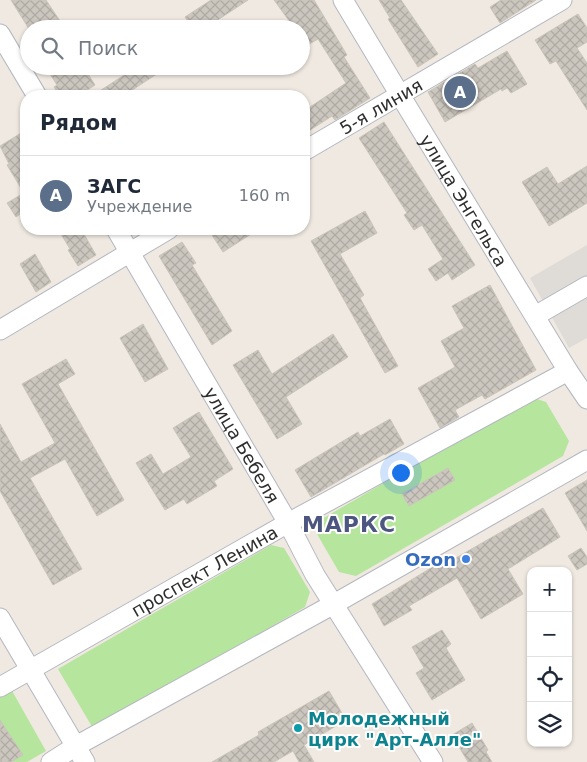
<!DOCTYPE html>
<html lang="ru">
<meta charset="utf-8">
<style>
:root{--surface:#fff;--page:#f2f2f3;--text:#1f2937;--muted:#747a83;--line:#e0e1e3;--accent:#4264fb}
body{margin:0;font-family:"DejaVu Sans",sans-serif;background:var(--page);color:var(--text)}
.controls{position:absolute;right:15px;bottom:15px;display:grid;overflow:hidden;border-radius:10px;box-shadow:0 1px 4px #0004}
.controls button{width:45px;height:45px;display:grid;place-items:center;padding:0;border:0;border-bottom:1px solid var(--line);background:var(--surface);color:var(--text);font:25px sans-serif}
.you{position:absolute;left:400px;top:472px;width:18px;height:18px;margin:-12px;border:4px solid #fff;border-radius:50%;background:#1a73e8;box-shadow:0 0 0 8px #1a73e833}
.badge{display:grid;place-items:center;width:32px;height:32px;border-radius:50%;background:var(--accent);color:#fff;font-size:16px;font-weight:700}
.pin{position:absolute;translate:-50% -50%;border:2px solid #fff;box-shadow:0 1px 5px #0006}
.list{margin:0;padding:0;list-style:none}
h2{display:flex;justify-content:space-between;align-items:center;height:65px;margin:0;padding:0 20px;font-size:21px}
h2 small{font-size:16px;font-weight:400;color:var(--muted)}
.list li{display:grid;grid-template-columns:32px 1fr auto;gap:15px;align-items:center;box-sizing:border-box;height:80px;padding:0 20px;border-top:1px solid var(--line)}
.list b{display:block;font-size:19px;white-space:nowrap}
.list p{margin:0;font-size:16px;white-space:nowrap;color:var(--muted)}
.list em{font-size:16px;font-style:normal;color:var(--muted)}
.icon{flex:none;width:28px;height:28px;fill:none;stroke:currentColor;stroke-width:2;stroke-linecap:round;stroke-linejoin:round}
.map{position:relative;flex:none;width:587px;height:762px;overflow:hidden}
.search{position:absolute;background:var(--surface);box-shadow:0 1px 4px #0004;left:20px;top:20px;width:290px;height:55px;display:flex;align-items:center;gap:12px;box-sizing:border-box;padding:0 18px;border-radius:28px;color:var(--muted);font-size:19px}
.panel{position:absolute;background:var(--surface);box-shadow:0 1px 4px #0004;left:20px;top:90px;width:290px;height:145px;border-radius:20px}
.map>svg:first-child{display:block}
.grass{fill:#b6e59e}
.plaza{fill:#dfdcd8}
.building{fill:url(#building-cross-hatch);stroke:#cbc5ba}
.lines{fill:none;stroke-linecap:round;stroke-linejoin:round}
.minor-casing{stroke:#b4b7c1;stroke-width:21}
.minor{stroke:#fff;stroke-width:19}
.shop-dot{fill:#3f7fe0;stroke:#fff;stroke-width:2}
.culture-dot{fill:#0f9aa8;stroke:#fff;stroke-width:2}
.labels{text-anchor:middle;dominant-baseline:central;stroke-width:4;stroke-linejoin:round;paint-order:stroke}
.street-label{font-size:18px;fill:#2e2e2e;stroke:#fff}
.shop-label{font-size:18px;font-weight:bold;fill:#366cbe;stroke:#fff;text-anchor:end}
.culture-label{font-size:18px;font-weight:bold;fill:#0d838f;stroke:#fff;text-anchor:start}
.district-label{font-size:22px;font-weight:bold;letter-spacing:1px;fill:#4d5680;stroke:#fff}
</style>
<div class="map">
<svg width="587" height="762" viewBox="0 0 587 762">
<defs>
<pattern id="building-cross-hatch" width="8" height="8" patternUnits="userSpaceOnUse" patternTransform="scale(1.25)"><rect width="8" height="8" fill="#cbc7bf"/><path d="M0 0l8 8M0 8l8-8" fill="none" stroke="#afaba4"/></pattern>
</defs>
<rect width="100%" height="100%" fill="#efe9e1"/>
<path class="grass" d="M531 397 546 402 569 441 563 456 356 576 339 572 317 534 322 519Z
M271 545 284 548 310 592 305 607 94 730 58 669Z
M11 689 46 751 27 762H0V696Z"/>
<path class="plaza" d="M587 245V338L569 348 530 278Z"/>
<path class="building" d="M11 0H46L60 21 48 29H29Z
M211 0H248L204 29H193L185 17Z
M274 0H314L347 55 344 57 370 98 335 120 332 116 304 134V111L346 83 318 39 306 46 301 39V29H295Z
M379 0H401L438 54 418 67 388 19 390 18Z
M501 0H536L500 23 490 7Z
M578 14 587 28V42L577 48 587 63V110L556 61 550 64 535 40Z
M507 51 527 84 511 93 507 88 502 91 501 89 445 122 428 92 475 64 478 68Z
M45 66H83L95 85 78 96H60L54 87 57 85Z
M138 66H169L123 96H92Z
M384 122 475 265 452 280 448 273 436 281 428 269 443 259 422 225 414 230 404 215 407 213 359 138Z
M26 130V210L16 217 7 203 24 193 7 165 9 164 0 146Z
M587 166V203L549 226 522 182 547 167 558 184Z
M365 211 377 233 340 254 364 295 360 298 398 366 385 373 311 241Z
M58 229H81L96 255 78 266 68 250 70 249Z
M208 229H259L223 252Z
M182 242 196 263 192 265 232 331 212 345 159 256Z
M35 254 51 282 36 292 20 264Z
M490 285 536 370 485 399 482 395 455 410 459 417 440 428 418 388 455 367 441 341 464 328 452 306Z
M143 324 168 369 145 382 120 338Z
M333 334 348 357 286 397 302 424 277 439 233 365 258 350 272 374Z
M66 359 75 374 58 384 124 500 97 516 65 459 30 478 82 569 53 585 0 491V424L21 462 55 443 22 384Z
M199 412 233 469 214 481 217 486 187 504 184 499 165 510 136 463 151 454 163 474 191 457 173 428Z
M390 419 404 444 385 455 384 454 311 497 295 470 358 432 360 436Z
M448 468 455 480 409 506 402 494Z
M587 480V531L565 493Z
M543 508 560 537 508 569 523 594 481 619 457 578 409 606 412 610 384 626 372 604 452 555 454 559Z
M581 548 587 557V564L577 570 568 556Z
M442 630 451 644 446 648 465 680 432 700 416 673 424 668 412 647Z
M329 691 346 720 304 745 314 762H299L293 751 274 762H212L259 735 258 732Z
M0 720 23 755 11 762H0Z
M472 723 488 750 486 752 492 762H468L452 735Z"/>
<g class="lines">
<defs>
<g id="minor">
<path id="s1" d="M343 0 400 95 568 371 587 399"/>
<path d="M0 34 37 96"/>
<path id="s2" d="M304 151 562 0"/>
<path id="s3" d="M116 229 288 523 315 575 433 762"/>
<path d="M535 316 587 286"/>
<path d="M0 330 169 229"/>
<path d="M0 618 85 762"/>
<path id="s4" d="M0 687 288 523 568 371"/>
<path d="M51 762 76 746 334 604 587 460"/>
</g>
</defs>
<use href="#minor" class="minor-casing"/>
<use href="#minor" class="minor"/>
</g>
<circle class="shop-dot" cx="466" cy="559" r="5"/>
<circle class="culture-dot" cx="298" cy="728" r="5"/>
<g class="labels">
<g class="street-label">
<text stroke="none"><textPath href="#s2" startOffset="89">5-я линия</textPath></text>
<text stroke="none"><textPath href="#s1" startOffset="234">улица Энгельса</textPath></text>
<text stroke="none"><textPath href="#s3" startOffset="250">улица Бебеля</textPath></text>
<text stroke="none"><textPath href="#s4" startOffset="235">проспект Ленина</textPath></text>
</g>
<g class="shop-label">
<text x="456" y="559">Ozon</text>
</g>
<g class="culture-label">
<text x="308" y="718">Молодежный<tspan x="308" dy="21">цирк "Арт-Алле"</tspan></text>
</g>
<g class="district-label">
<text x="349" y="524">МАРКС</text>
</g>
</g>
</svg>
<div class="controls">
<button>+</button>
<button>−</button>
<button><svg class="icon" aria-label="locate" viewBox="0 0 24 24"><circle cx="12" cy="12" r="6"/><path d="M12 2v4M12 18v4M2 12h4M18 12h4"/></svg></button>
<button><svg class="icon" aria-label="layers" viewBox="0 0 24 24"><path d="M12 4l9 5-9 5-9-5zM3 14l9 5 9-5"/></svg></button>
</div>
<div class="you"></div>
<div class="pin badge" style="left:460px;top:92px;background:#5c6f8a">A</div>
<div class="search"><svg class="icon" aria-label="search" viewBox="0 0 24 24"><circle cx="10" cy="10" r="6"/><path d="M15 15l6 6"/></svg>Поиск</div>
<section class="panel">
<h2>Рядом<small></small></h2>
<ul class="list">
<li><span class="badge" style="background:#5c6f8a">A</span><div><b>ЗАГС</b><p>Учреждение</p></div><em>160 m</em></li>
</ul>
</section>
</div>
